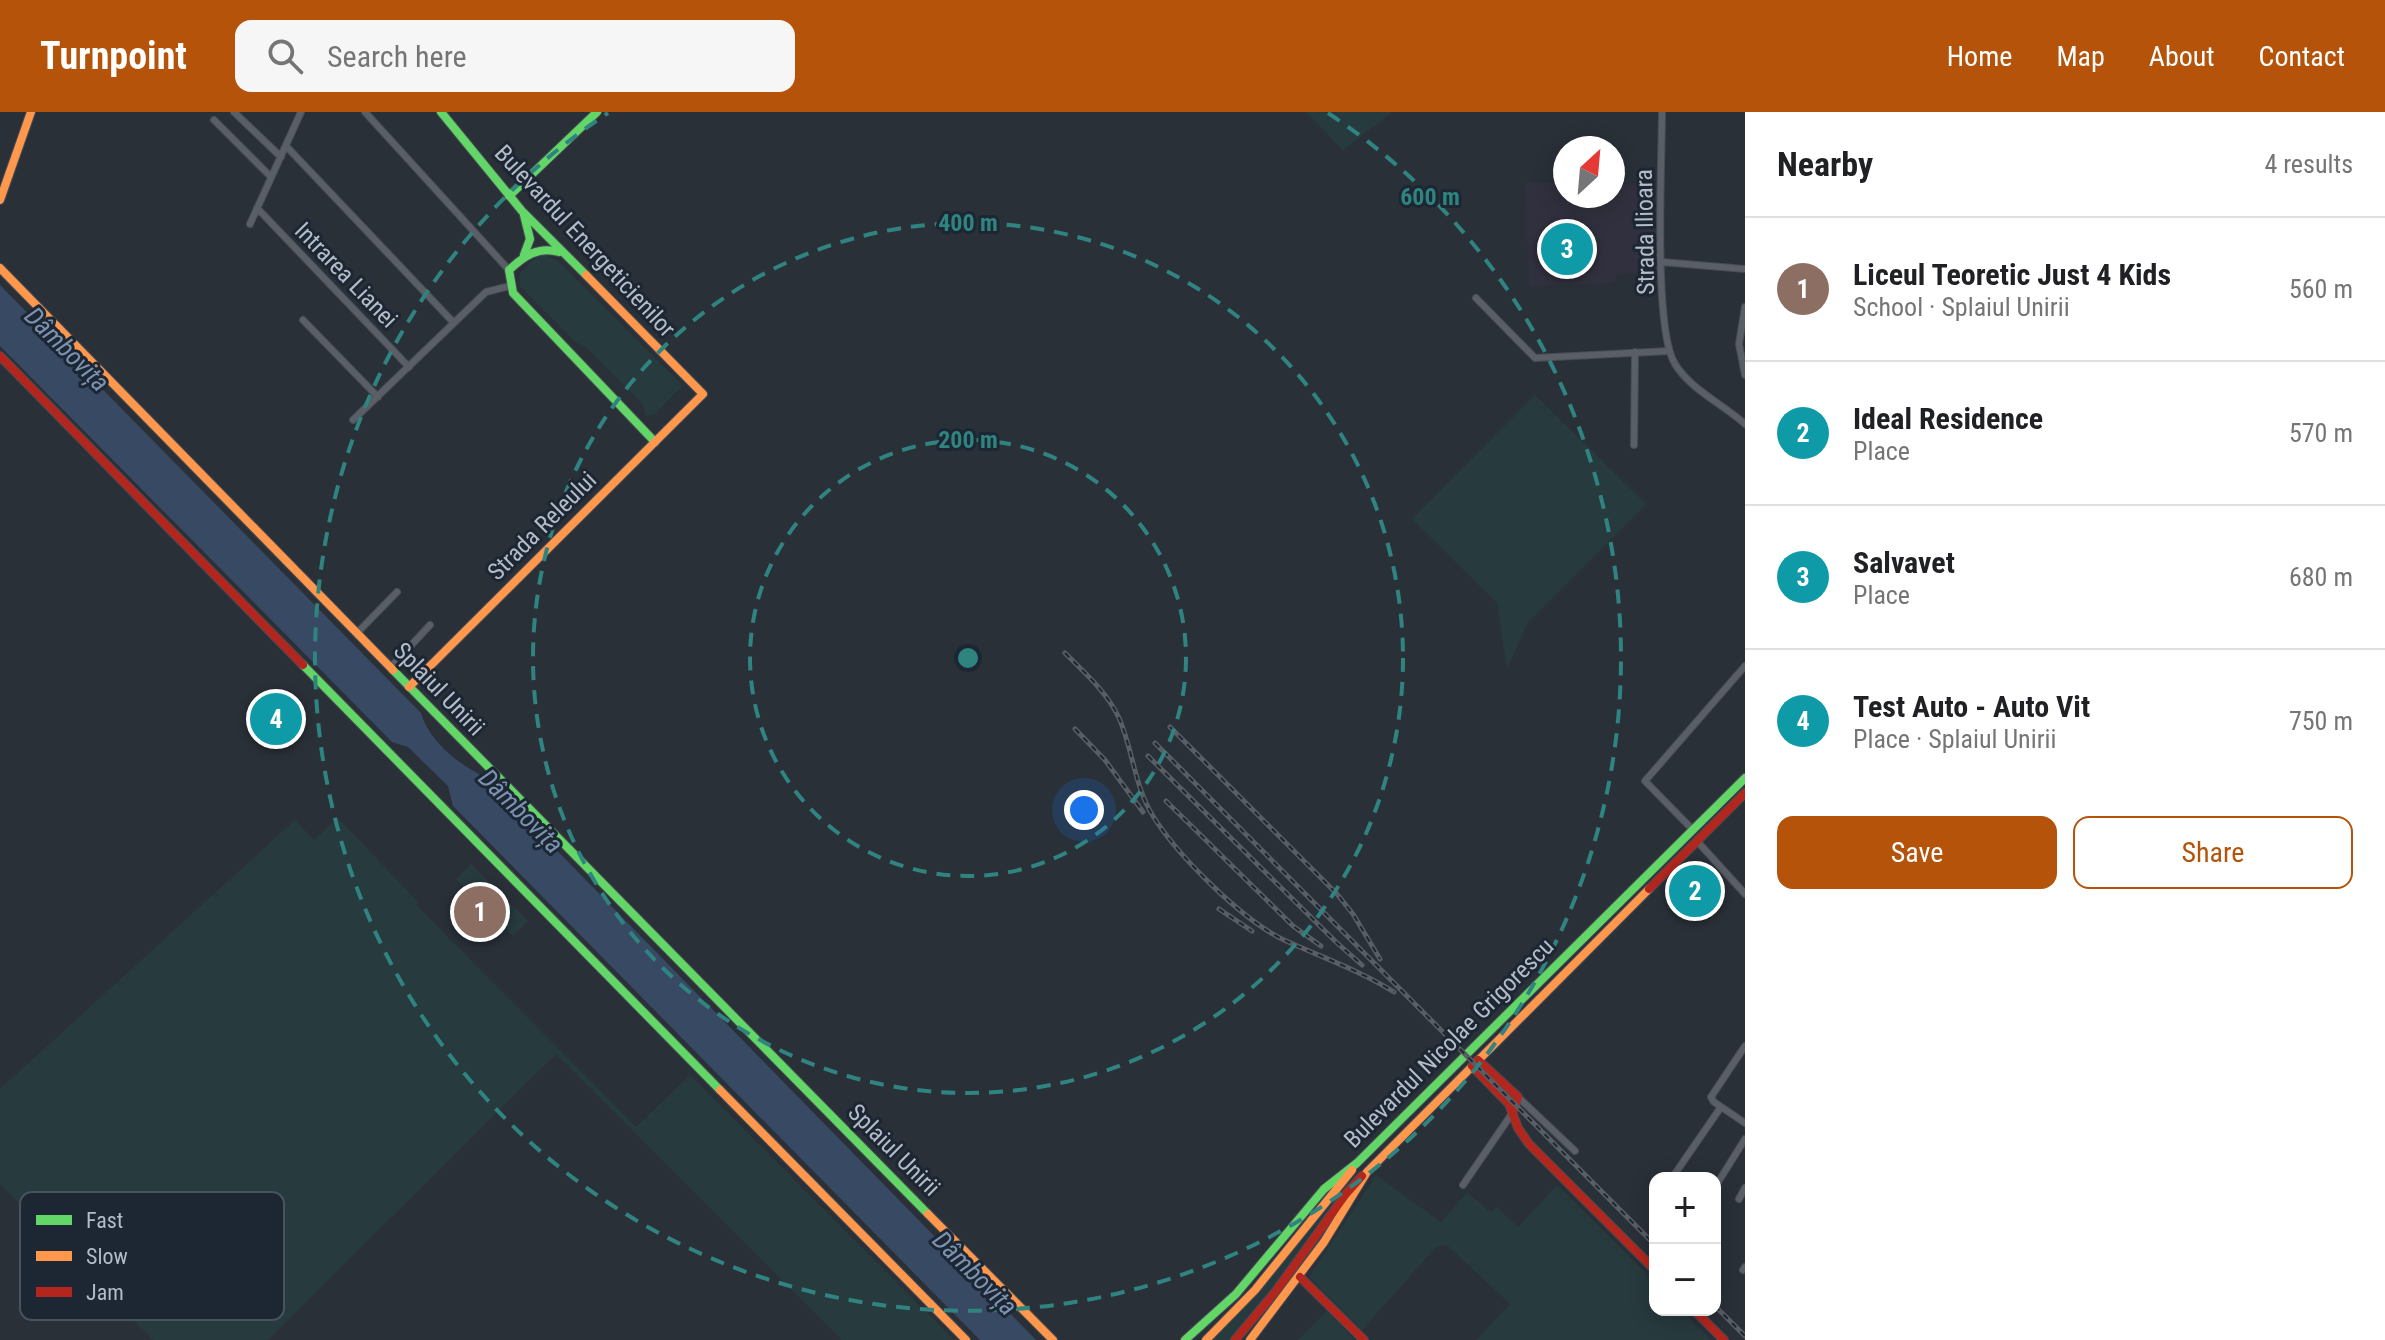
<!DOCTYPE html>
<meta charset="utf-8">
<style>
:root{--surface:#fff;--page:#f6f6f6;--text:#202124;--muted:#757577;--line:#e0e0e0;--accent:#b45309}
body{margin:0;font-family:"Roboto Condensed",sans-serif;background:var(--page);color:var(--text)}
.controls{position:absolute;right:24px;bottom:24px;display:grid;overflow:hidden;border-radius:16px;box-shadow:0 4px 20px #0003}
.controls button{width:72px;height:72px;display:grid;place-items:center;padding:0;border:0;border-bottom:2px solid var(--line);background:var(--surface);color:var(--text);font:40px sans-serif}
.compass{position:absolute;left:1553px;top:24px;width:72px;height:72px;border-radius:50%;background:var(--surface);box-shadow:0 4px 20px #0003;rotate:26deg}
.you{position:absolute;left:1084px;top:698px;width:28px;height:28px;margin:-20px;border:6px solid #fff;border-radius:50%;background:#1a73e8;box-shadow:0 0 0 12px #1a73e833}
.badge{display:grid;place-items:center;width:52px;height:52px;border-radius:50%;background:var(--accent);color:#fff;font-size:26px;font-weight:700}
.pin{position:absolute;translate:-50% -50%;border:4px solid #fff;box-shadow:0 2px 8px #0006}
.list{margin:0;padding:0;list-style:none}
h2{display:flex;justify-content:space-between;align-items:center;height:104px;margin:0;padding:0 32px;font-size:34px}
h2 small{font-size:26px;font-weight:400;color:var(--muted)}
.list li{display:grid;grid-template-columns:52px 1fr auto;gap:24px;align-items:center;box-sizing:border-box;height:144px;padding:0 32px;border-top:2px solid var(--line)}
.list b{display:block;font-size:30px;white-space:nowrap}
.list p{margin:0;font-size:26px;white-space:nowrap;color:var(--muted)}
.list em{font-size:26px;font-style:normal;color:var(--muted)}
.actions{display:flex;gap:16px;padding:24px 32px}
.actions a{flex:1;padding:18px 0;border:2px solid var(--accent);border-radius:16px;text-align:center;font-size:28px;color:var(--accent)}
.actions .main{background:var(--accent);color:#fff}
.icon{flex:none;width:44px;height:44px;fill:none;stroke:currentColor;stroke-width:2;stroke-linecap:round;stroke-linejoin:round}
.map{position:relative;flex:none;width:1745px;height:1228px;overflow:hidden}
header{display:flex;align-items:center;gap:48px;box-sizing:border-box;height:112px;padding:0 40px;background:var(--accent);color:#fff}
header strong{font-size:38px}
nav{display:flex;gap:44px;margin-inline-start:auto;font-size:28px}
.search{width:560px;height:72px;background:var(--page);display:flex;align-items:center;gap:20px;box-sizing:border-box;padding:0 28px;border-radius:16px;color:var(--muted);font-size:30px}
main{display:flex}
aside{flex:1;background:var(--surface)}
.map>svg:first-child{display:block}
.medical{fill:#31303e}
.green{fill:#273a3e}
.water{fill:#384963}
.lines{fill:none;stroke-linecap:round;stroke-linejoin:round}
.street-casing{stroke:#484c53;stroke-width:8}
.fast-casing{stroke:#484c53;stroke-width:10}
.slow-casing{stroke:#484c53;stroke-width:10}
.jam-casing{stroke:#484c53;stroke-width:10}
.street{stroke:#5a5e66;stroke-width:6}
.fast{stroke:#63d668;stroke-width:8}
.slow{stroke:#ff974d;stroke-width:8}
.jam{stroke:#b3261e;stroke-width:8}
.rail-casing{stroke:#595d64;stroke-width:5}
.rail{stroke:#1d2633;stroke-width:2;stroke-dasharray:6;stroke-linecap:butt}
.ring{fill:none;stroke:#308480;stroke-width:4;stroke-dasharray:14 10}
.labels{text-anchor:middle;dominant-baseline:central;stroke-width:6;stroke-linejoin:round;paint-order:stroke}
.street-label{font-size:24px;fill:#b4bcc9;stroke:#1d2633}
.water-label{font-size:26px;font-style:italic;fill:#7c92b1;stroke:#1d2633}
.key{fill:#1d2633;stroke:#4a5360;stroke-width:2}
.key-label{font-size:22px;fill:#b4bcc9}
.centre{fill:#308480;stroke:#1d2633;stroke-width:4}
.ring-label{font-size:24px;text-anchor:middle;font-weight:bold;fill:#308480;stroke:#1d2633;stroke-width:6;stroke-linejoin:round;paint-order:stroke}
</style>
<header>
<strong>Turnpoint</strong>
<div class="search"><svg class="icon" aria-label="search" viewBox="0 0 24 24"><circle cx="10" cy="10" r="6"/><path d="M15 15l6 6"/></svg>Search here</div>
<nav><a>Home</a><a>Map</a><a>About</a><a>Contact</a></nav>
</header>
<main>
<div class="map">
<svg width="1745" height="1228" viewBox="0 0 1745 1228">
<rect width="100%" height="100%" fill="#2a3038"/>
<path class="medical" d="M1525 71H1565V84H1613V72L1661 73 1662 159 1617 162 1614 171 1529 174Z"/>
<path class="green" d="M1306 0H1392L1343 38Z
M544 142 557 148 681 272V275L654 303 645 304 643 293 586 235 577 231 519 173 520 161 535 146Z
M1535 283 1646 392 1528 510 1507 557 1497 491 1412 407Z
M338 706 418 790 416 793 636 1015 690 963 954 1228H842L556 942 268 1228H153L0 1072V977L295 708 314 728Z
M471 752 498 778 482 793 456 767Z
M502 782 528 809 513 824 487 798Z
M1376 1063 1441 1110 1467 1080 1491 1101 1497 1095 1518 1115 1557 1073 1655 1171V1198H1681L1711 1228H1476L1510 1192 1447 1133 1436 1135 1362 1218 1309 1165Z
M1348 1068 1350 1073 1268 1183 1235 1222 1230 1228H1210L1260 1177Z
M1327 1199 1355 1228H1298Z"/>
<path class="water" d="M0 173 421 601C429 629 459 653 485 665L1036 1228H980L453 694 448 674 408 635 392 630 0 234Z"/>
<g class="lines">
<defs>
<path id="street" d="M234 0 281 45
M365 0 509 158
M1662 0C1662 49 1653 217 1675 252 1691 278 1723 292 1745 312
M214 8 271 65
M286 34 454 211
M257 96 409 255
M250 112 301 0
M1662 150 1745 157
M1476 186 1535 246 1669 239
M1745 195 1739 232 1745 263
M303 208 378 285
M353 308 486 180 510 174
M1634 333 1635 240
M357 521 397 480
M390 556 430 513
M1693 718 1645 669 1745 554
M1697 729 1745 782
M1745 934 1711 985 1714 990 1745 1011
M1518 985 1575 1039
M1672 1066 1721 995
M1463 1073 1513 1000
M1715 1075 1745 1027
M1739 1087 1745 1076
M1743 1158 1745 1155"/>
<path id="fast" d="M441 0 522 99 586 163
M509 84 597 0
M524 103 530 127 524 143
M559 140C538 134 524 144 509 158L513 181 655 330
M303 553 720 978
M393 558 928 1102
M1185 1228 1236 1182 1324 1077 1357 1051 1745 666"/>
<path id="slow" d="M0 88 31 0
M0 156 393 558
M409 575 703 282 586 163
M720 978 966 1228
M928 1102 1053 1228
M1206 1228 1255 1178 1352 1058
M1250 1228 1324 1130 1367 1060 1649 777"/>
<path id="jam" d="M0 244 303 553
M1649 777 1745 681
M1478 948 1518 985 1513 999
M1472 954 1509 992 1518 1016 1529 1032 1655 1158
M1300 1165 1364 1228
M1694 1198 1724 1228
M1235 1228 1276 1179 1346 1082 1362 1064"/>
</defs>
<use href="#street" class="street-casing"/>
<use href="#fast" class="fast-casing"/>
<use href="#slow" class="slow-casing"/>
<use href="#jam" class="jam-casing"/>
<use href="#street" class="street"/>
<use href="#fast" class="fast"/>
<use href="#slow" class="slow"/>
<use href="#jam" class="jam"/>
<defs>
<path id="rail" d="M1065 541C1085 561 1107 580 1119 606 1133 638 1134 673 1153 704 1177 743 1242 808 1284 828 1321 845 1359 858 1394 880
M1170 615 1337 782 1353 802 1380 847
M1075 617 1105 648 1143 700
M1155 631 1655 1133
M1148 644 1336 830 1362 853
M1166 689 1293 814 1321 834
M1219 797 1252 819
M1715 1194 1745 1224"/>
</defs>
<use href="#rail" class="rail-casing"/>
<use href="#rail" class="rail"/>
</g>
<g class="ring">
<circle cx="968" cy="546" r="218"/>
<circle cx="968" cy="546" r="435"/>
<path d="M1328 1A653 653 0 1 1 608 1"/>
</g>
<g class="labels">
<g class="street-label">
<text transform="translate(1645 120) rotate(-91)">Strada Ilioara</text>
<text transform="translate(585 129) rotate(47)">Bulevardul Energeticienilor</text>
<text transform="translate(346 163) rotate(46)">Intrarea Lianei</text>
<text transform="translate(542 414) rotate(-45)">Strada Releului</text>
<text transform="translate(439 577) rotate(46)">Splaiul Unirii</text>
<text transform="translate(1449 931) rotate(-45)">Bulevardul Nicolae Grigorescu</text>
<text transform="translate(894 1038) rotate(45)">Splaiul Unirii</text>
</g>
<g class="water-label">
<text transform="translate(67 237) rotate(45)">Dâmbovița</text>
<text transform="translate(521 699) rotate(45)">Dâmbovița</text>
<text transform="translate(975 1161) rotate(45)">Dâmbovița</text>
</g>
</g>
<rect x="20" y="1080" width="264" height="128" rx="12" class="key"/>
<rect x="36" y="1103" width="36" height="10" fill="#63d668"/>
<rect x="36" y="1139" width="36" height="10" fill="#ff974d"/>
<rect x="36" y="1175" width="36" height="10" fill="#b3261e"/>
<g class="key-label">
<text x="86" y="1116">Fast</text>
<text x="86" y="1152">Slow</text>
<text x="86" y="1188">Jam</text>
</g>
<circle cx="968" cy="546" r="12" class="centre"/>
<g class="ring-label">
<text x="1430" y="93">600 m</text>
<text x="968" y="119">400 m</text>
<text x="968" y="336">200 m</text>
</g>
</svg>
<div class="controls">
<button>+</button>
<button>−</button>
</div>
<svg class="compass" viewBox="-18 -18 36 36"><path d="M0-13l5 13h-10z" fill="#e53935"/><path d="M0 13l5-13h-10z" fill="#757577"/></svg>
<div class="you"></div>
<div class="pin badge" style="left:480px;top:800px;background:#8d6e63">1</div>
<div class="pin badge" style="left:1695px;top:779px;background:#0f9aa8">2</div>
<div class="pin badge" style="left:1567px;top:137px;background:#0f9aa8">3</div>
<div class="pin badge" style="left:276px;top:607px;background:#0f9aa8">4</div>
</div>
<aside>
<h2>Nearby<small>4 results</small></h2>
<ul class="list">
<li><span class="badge" style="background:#8d6e63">1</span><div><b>Liceul Teoretic Just 4 Kids</b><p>School · Splaiul Unirii</p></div><em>560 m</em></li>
<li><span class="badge" style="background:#0f9aa8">2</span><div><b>Ideal Residence</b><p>Place</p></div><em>570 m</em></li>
<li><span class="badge" style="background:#0f9aa8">3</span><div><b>Salvavet</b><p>Place</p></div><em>680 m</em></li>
<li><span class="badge" style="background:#0f9aa8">4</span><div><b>Test Auto - Auto Vit</b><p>Place · Splaiul Unirii</p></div><em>750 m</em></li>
</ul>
<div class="actions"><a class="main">Save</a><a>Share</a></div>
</aside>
</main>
